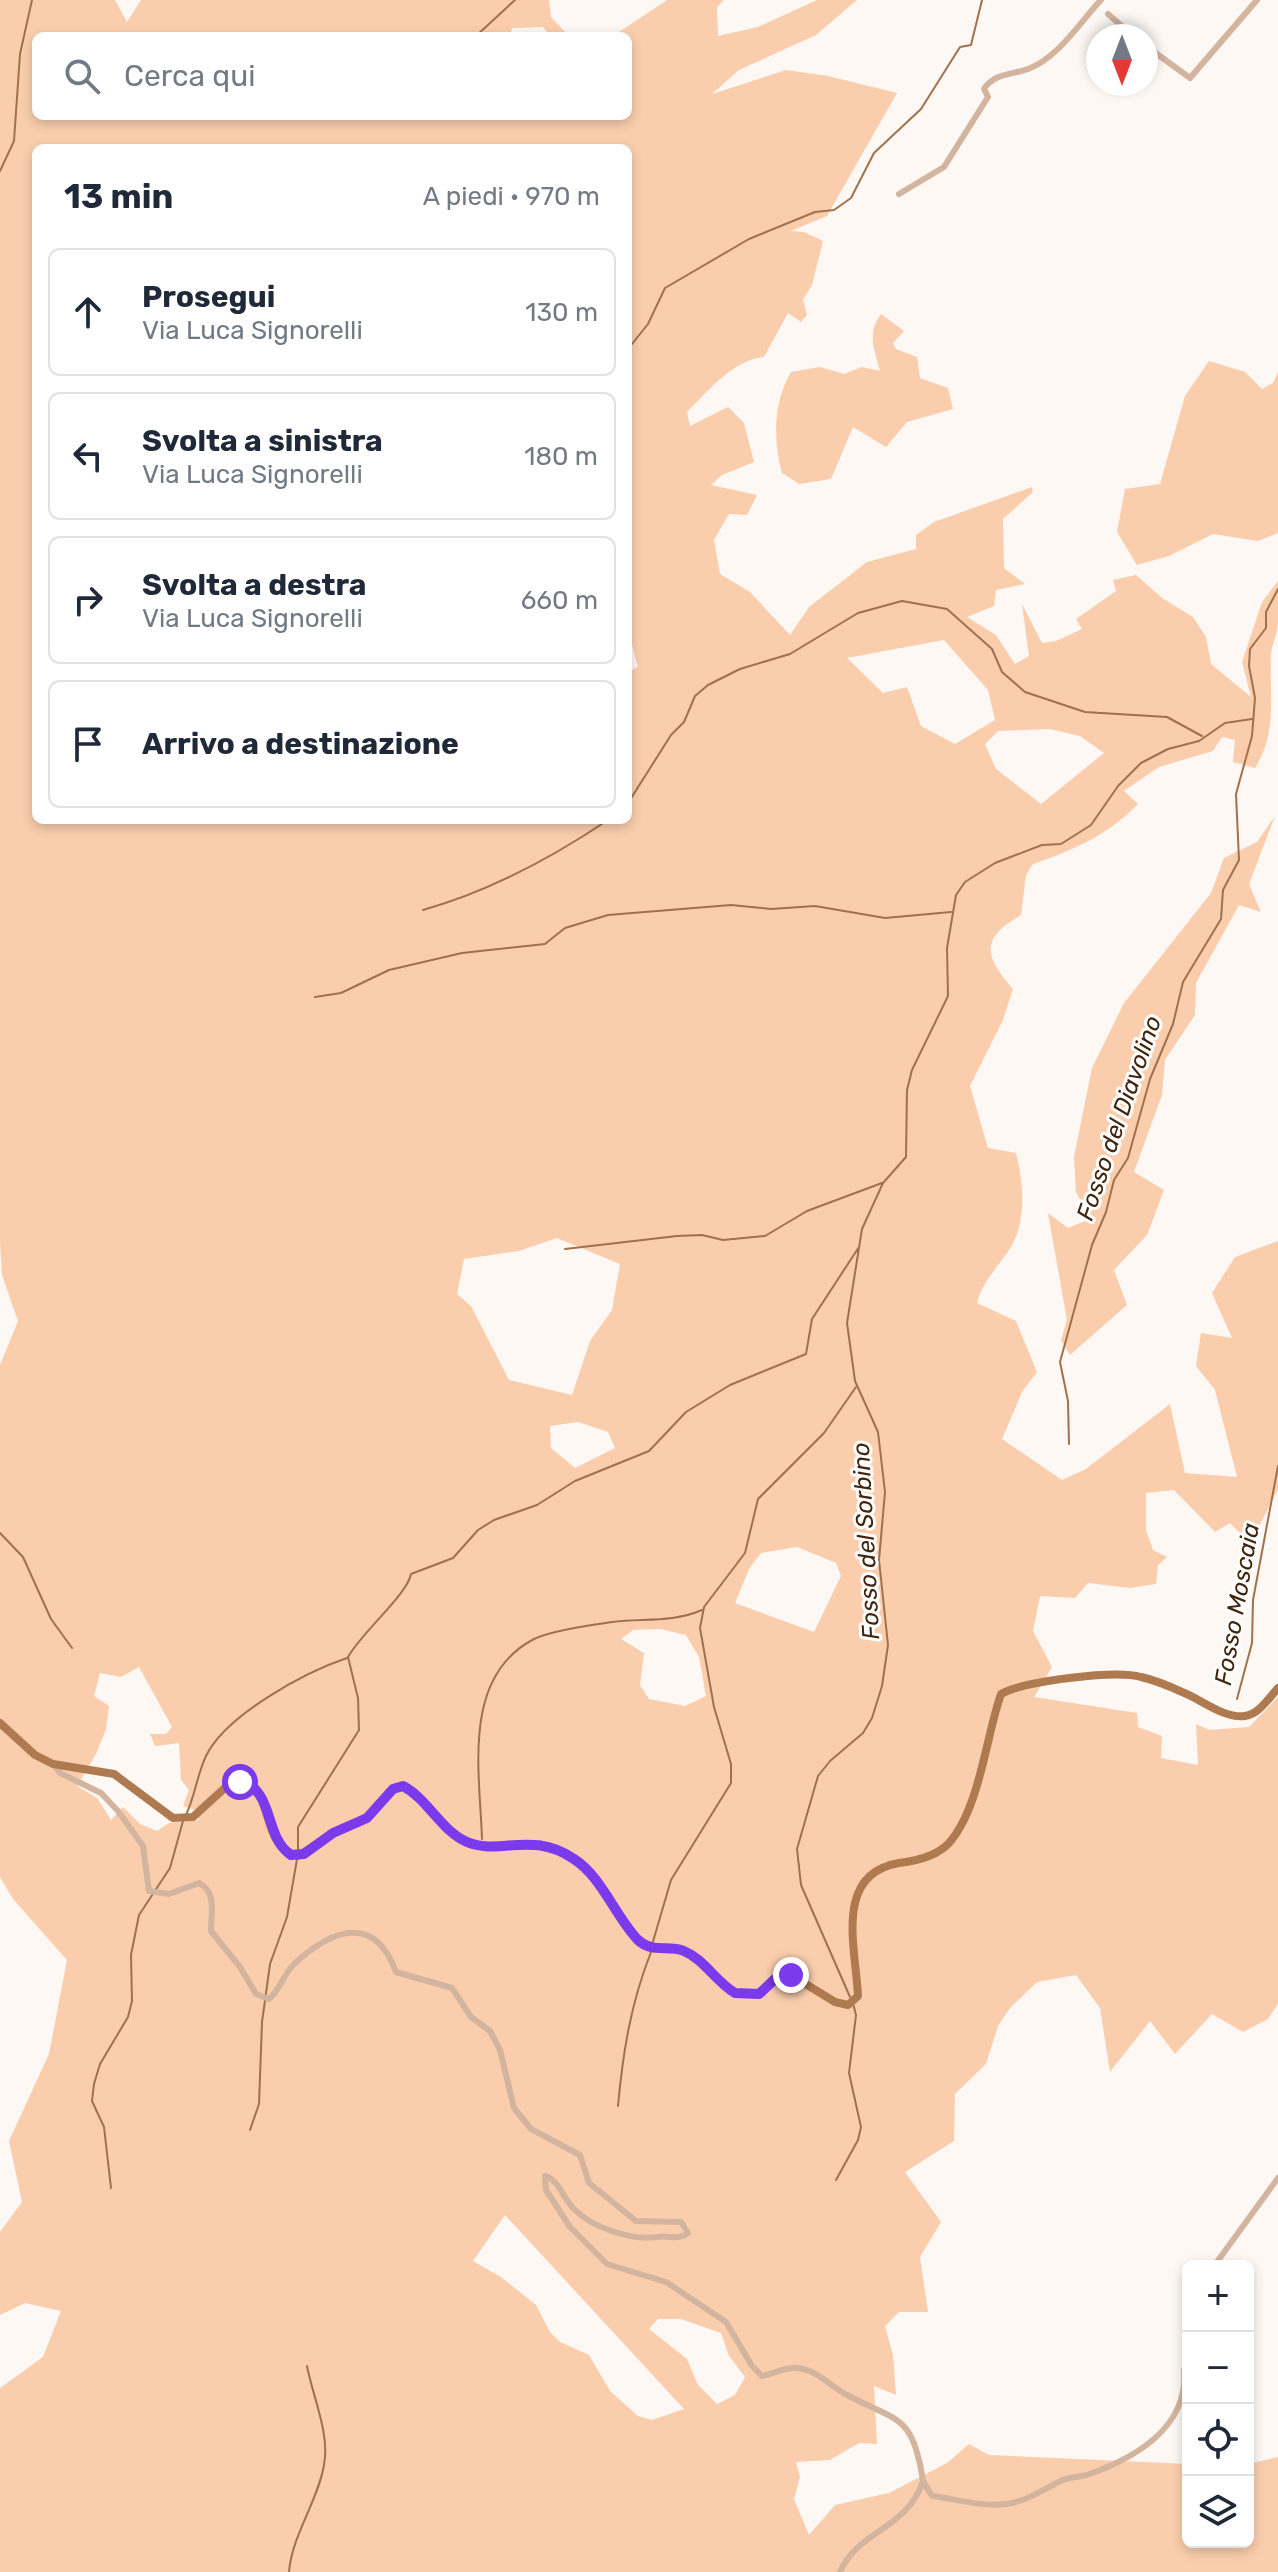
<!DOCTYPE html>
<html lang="it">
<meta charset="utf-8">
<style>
:root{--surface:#fff;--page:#f2f2f3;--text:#1f2937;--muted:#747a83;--line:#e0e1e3}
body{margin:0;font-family:Rubik,sans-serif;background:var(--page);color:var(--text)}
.controls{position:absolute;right:24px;bottom:24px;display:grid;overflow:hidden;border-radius:12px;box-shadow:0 4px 12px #0003}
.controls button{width:72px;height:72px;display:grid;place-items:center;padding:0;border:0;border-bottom:2px solid var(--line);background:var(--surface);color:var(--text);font:40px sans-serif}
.compass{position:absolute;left:1086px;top:24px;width:72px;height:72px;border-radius:50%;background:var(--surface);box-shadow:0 4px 12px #0003;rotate:180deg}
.stop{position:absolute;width:24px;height:24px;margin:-18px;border:6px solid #7c3aed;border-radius:50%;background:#fff}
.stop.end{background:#7c3aed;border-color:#fff;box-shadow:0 2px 8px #0008}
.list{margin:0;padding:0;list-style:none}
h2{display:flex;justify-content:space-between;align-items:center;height:104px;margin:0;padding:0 32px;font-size:34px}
h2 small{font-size:26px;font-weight:400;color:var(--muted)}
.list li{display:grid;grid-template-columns:52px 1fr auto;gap:24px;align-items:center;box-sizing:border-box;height:128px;margin:0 16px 16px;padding:0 16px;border:2px solid var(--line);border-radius:12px}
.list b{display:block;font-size:30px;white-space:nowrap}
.list p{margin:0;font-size:26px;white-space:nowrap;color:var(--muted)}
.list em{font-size:26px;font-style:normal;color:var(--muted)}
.icon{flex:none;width:44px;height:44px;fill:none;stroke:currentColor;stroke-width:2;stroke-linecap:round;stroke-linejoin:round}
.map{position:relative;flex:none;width:1278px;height:2572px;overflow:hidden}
.search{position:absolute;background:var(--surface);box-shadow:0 4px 12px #0003;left:32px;top:32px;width:600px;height:88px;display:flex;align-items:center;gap:20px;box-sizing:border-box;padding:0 28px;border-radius:12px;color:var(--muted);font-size:30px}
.panel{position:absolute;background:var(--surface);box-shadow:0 4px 12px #0003;left:32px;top:144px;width:600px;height:680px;border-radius:12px}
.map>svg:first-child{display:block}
.green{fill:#facead;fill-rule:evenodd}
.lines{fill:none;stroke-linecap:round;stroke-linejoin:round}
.stream{stroke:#a2714c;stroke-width:2}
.minor{stroke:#d3b49e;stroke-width:6}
.major{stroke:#af7a50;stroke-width:8}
.route{stroke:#7c3aed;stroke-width:10}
.labels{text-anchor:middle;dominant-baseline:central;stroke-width:6;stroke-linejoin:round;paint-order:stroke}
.water-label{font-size:24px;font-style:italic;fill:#41260f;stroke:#fff}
</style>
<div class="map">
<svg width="1278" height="2572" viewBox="0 0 1278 2572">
<rect width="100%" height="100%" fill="#fdf8f4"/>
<path class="green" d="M0 0H115L127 22 141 0H549L551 17 569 36H550L543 27 512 28 511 32 500 36H36V116H628V36H613L667 0H724L717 7 718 36 758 27 817 0H857L816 35 739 70 712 94 786 70 828 76 897 93 827 216 791 231 804 232 823 241 812 285 803 300 807 315 801 322 788 313 764 357C733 360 709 390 687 412L690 426 728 407 744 423 754 462 722 475 711 485 757 495 747 515 729 514 714 540 720 574 750 592 790 635 809 607 867 562 916 549V535L934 522 1032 487 1033 492 1003 519 1004 568 1025 584 996 590 994 606 967 617 996 635 1015 664 1029 656 1022 604 1042 643 1056 641 1082 629 1076 619 1116 591 1113 580 1136 575 1162 598 1193 617 1206 637 1211 664 1251 697 1242 662 1262 602 1278 581C1278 595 1278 610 1278 624 1277 635 1272 644 1271 654 1269 695 1278 732 1255 768L1233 762 1235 740 1222 737 1213 751 1159 767 1124 791 1138 804C1108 835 1074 850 1033 864L1026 875 1021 915C981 938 983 955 1013 989L1003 1020 970 1086 988 1148 1016 1153C1023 1181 1027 1218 1012 1245 1000 1266 983 1279 977 1303L1016 1321 1037 1372 1022 1392 1002 1439 1062 1480 1086 1469 1170 1404 1185 1473 1237 1477 1215 1390 1196 1366 1201 1333 1232 1338 1212 1293 1235 1257 1278 1241V1489L1250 1544 1230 1523 1215 1532 1174 1490 1146 1493V1530L1153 1550 1167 1557 1158 1565 1156 1584 1130 1588 1088 1583 1075 1598 1040 1596 1033 1631 1052 1667 1034 1697 1137 1713 1138 1727 1162 1736 1161 1758 1198 1765 1196 1724 1209 1730 1249 1727 1278 1697V2004L1268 2019 1243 2032 1212 2014 1175 2054 1150 2021 1110 2072 1100 2008 1076 1975 1037 1982 1010 2008 998 2026 986 2064 955 2094 954 2141 905 2172 941 2222 920 2257 928 2312H899L885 2326 893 2355 896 2395 874 2386 877 2444 859 2443 830 2460 796 2462 800 2477 794 2499 809 2535 835 2505 889 2493 947 2463 969 2444 989 2455 1188 2464V2542H1248V2464L1278 2457V2572H0V2388L43 2357 61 2311 25 2303 0 2315V2232L22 2202 9 2141 49 2054 67 1960 13 1899 0 1877V1365L18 1321 2 1275 0 1242ZM36 148H628V630L638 667 628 672V820H36ZM944 640 988 690 995 720 955 744 921 726 907 687 883 693 847 658ZM1050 729 1080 736 1104 753 1041 804 996 769 985 744 998 731ZM557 1238 620 1264 612 1310 590 1341 572 1395 509 1380 471 1306 457 1294 464 1259 519 1251ZM578 1422 608 1432 615 1448 575 1468 551 1448 550 1426ZM797 1547 836 1563 841 1576 814 1632 735 1603 749 1569 761 1553ZM660 1629 686 1635 699 1657 706 1696 685 1706 649 1699 640 1685 644 1653 621 1639 633 1630ZM139 1667 172 1727 166 1734H150L155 1746 179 1743 181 1780 189 1790 183 1806 195 1810 199 1820 169 1823 157 1831 140 1824 123 1807 111 1820 97 1798 77 1786 96 1754 106 1729 109 1706 94 1696 100 1673 121 1677ZM505 2215 684 2409 652 2420 638 2416 610 2391 589 2355 560 2342 550 2332 536 2305 501 2277 473 2261ZM658 2319H681L721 2333 729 2356 745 2377 735 2395 717 2404 698 2385 687 2359 649 2329Z
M881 314 904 331 893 343 896 349 917 357 920 378 948 388 953 409 907 422 886 447 853 427 831 479 799 484 782 473C773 439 773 403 791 372L820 367 844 374 862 367 880 371C874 349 867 333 881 314Z
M1209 361 1245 372 1262 389 1273 383 1278 372V533L1258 541 1213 534 1169 556 1137 565 1117 532 1125 489 1160 484 1185 396Z
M1275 816 1249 884 1261 912 1239 905 1196 983 1195 1015 1165 1060 1162 1095 1134 1172 1164 1190 1147 1235 1114 1270 1127 1305 1070 1355 1061 1340 1067 1320 1048 1213 1068 1228 1090 1219 1076 1192 1074 1157 1092 1068 1124 1003 1211 893 1224 858 1257 842Z"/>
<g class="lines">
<path class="stream" d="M476 36 515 0
M0 171 14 141 20 54 32 0
M628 349 648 324 665 288 749 239 815 212 834 210 851 198 874 153 921 109 960 47 971 45 982 0
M628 803 671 735 684 722 695 696 708 685 740 669 790 654 858 613 902 601 947 609 992 649 1002 672 1025 692 1085 712 1167 717 1202 736
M423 910C490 891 550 859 608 820
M315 997 341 993 389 970 462 953 545 944 565 928 608 915 731 905 771 909 815 906 885 918 951 912
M565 1249 677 1236 702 1235 723 1240 765 1236 807 1211 882 1183
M1069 1444 1068 1401 1060 1362 1092 1245 1106 1212 1114 1180 1128 1158 1150 1079 1173 1024 1183 982 1221 919 1223 890 1239 860 1236 794 1252 736 1255 698 1249 666 1250 649 1266 628V612L1278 589
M0 1533 23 1557 51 1619 72 1648
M1237 1699 1252 1643 1253 1600 1278 1466
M186 1815C195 1796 197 1775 206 1756 226 1715 305 1672 347 1658
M482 1839C480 1773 461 1677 534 1639 552 1630 591 1625 612 1622 643 1618 672 1623 702 1610
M298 1853V1827L359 1730 358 1698 348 1657C362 1632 407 1595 411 1574L453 1558 478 1530 494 1520 537 1505 575 1481 649 1451 686 1412 730 1385 806 1354 812 1319 859 1247
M652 1945 671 1880 731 1783V1764L714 1707 700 1628 704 1607 745 1553 758 1499 824 1433 856 1387
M850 1997 801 1885 797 1849 818 1776 830 1761 863 1733 872 1718 882 1686 888 1645 879 1560 885 1492 878 1432 855 1381 847 1323 862 1229 883 1183 906 1157 907 1090 912 1070 948 996 947 948 956 895 965 882 995 863 1042 845 1061 844 1091 825 1118 786 1141 763 1168 749 1199 741 1225 723 1252 719
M618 2106C623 2051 631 2003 651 1952
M250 2130 259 2104 262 2022 270 1964 287 1917 297 1859
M836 2180 858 2140 861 2127 849 2073 856 2015 853 2003
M111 2188 104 2127 92 2101 94 2084 100 2064 128 2017 132 2001 131 1955 139 1915 170 1868 183 1821
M289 2572C292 2535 318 2501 324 2465 330 2433 313 2398 307 2366"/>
<path class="minor" d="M1108 14 1133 36
M1146 46 1190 78 1257 0
M899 194 944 167 988 97 984 89C994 73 1012 75 1028 69 1058 58 1080 22 1101 0
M53 1764 60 1773 101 1793 118 1811 143 1846 149 1891 169 1894 199 1883C217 1892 211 1913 211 1931L240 1967 256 1994 269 1999C280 1990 283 1975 294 1964 331 1930 374 1912 396 1972L452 1988 471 2017 490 2031 500 2050 514 2108 531 2129 580 2155 589 2183 636 2221 681 2222 688 2233C678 2241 669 2235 658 2237 632 2241 592 2228 573 2208 563 2198 559 2180 545 2176L546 2190 570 2227 607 2264 666 2282 726 2322 752 2366 762 2376C774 2374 787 2366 798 2368 817 2370 830 2386 847 2395 898 2422 913 2414 923 2481
M1214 2266 1278 2178
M840 2572C858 2530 907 2530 923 2481L932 2496C957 2499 981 2507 1006 2504 1028 2501 1043 2489 1063 2480 1071 2477 1079 2477 1087 2475 1135 2458 1189 2427 1184 2370L1188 2368"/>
<path class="major" d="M0 1723 35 1755 53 1764 114 1774 173 1818 193 1817 228 1785H253C272 1806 264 1847 298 1856L333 1833 367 1818 393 1789 403 1786C428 1799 441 1830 467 1842 500 1856 531 1830 574 1859 602 1877 615 1916 638 1940 653 1955 668 1944 684 1951 705 1960 715 1982 735 1993L759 1994 775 1979 791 1975 835 2002 848 2005 858 1996C856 1949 833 1874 899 1863 916 1861 937 1856 949 1843 980 1808 986 1736 1001 1694 1023 1681 1115 1670 1141 1677 1155 1680 1169 1686 1182 1692 1201 1699 1224 1719 1245 1716 1259 1714 1269 1698 1278 1688"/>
</g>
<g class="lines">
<path class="route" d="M240 1782C275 1789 263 1836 291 1855L304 1854 333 1833 367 1818 393 1789 403 1786C428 1799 440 1830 467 1842 500 1856 531 1830 574 1859 602 1877 615 1916 638 1940 653 1954 668 1944 684 1951 705 1960 715 1981 735 1993L759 1994 775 1979 791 1975"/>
</g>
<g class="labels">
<g class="water-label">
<text transform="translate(1119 1118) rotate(-71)">Fosso del Diavolino</text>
<text transform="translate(866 1541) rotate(-93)">Fosso del Sorbino</text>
<text transform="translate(1237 1604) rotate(-80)">Fosso Moscaia</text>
</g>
</g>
</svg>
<div class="controls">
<button>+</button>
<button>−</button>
<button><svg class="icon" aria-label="locate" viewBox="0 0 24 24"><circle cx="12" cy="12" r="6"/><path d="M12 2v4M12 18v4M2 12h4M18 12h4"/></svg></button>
<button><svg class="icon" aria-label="layers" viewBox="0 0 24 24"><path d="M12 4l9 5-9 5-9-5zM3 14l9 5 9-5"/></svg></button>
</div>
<svg class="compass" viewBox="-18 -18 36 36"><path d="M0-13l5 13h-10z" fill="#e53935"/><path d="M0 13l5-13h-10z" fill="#747a83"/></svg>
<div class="stop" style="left:240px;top:1782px"></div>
<div class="stop end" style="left:791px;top:1975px"></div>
<div class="search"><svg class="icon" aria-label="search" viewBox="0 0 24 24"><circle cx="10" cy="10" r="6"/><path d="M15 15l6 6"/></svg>Cerca qui</div>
<section class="panel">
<h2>13 min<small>A piedi · 970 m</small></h2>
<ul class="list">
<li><svg class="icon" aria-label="ahead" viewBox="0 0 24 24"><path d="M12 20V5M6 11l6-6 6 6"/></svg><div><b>Prosegui</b><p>Via Luca Signorelli</p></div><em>130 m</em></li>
<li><svg class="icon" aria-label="left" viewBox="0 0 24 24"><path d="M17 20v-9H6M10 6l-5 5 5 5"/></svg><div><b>Svolta a sinistra</b><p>Via Luca Signorelli</p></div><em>180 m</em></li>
<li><svg class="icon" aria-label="right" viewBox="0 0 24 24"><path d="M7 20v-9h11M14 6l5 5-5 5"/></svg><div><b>Svolta a destra</b><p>Via Luca Signorelli</p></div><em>660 m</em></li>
<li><svg class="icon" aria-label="arrive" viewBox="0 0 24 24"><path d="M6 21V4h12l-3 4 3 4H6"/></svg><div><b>Arrivo a destinazione</b></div></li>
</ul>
</section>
</div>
